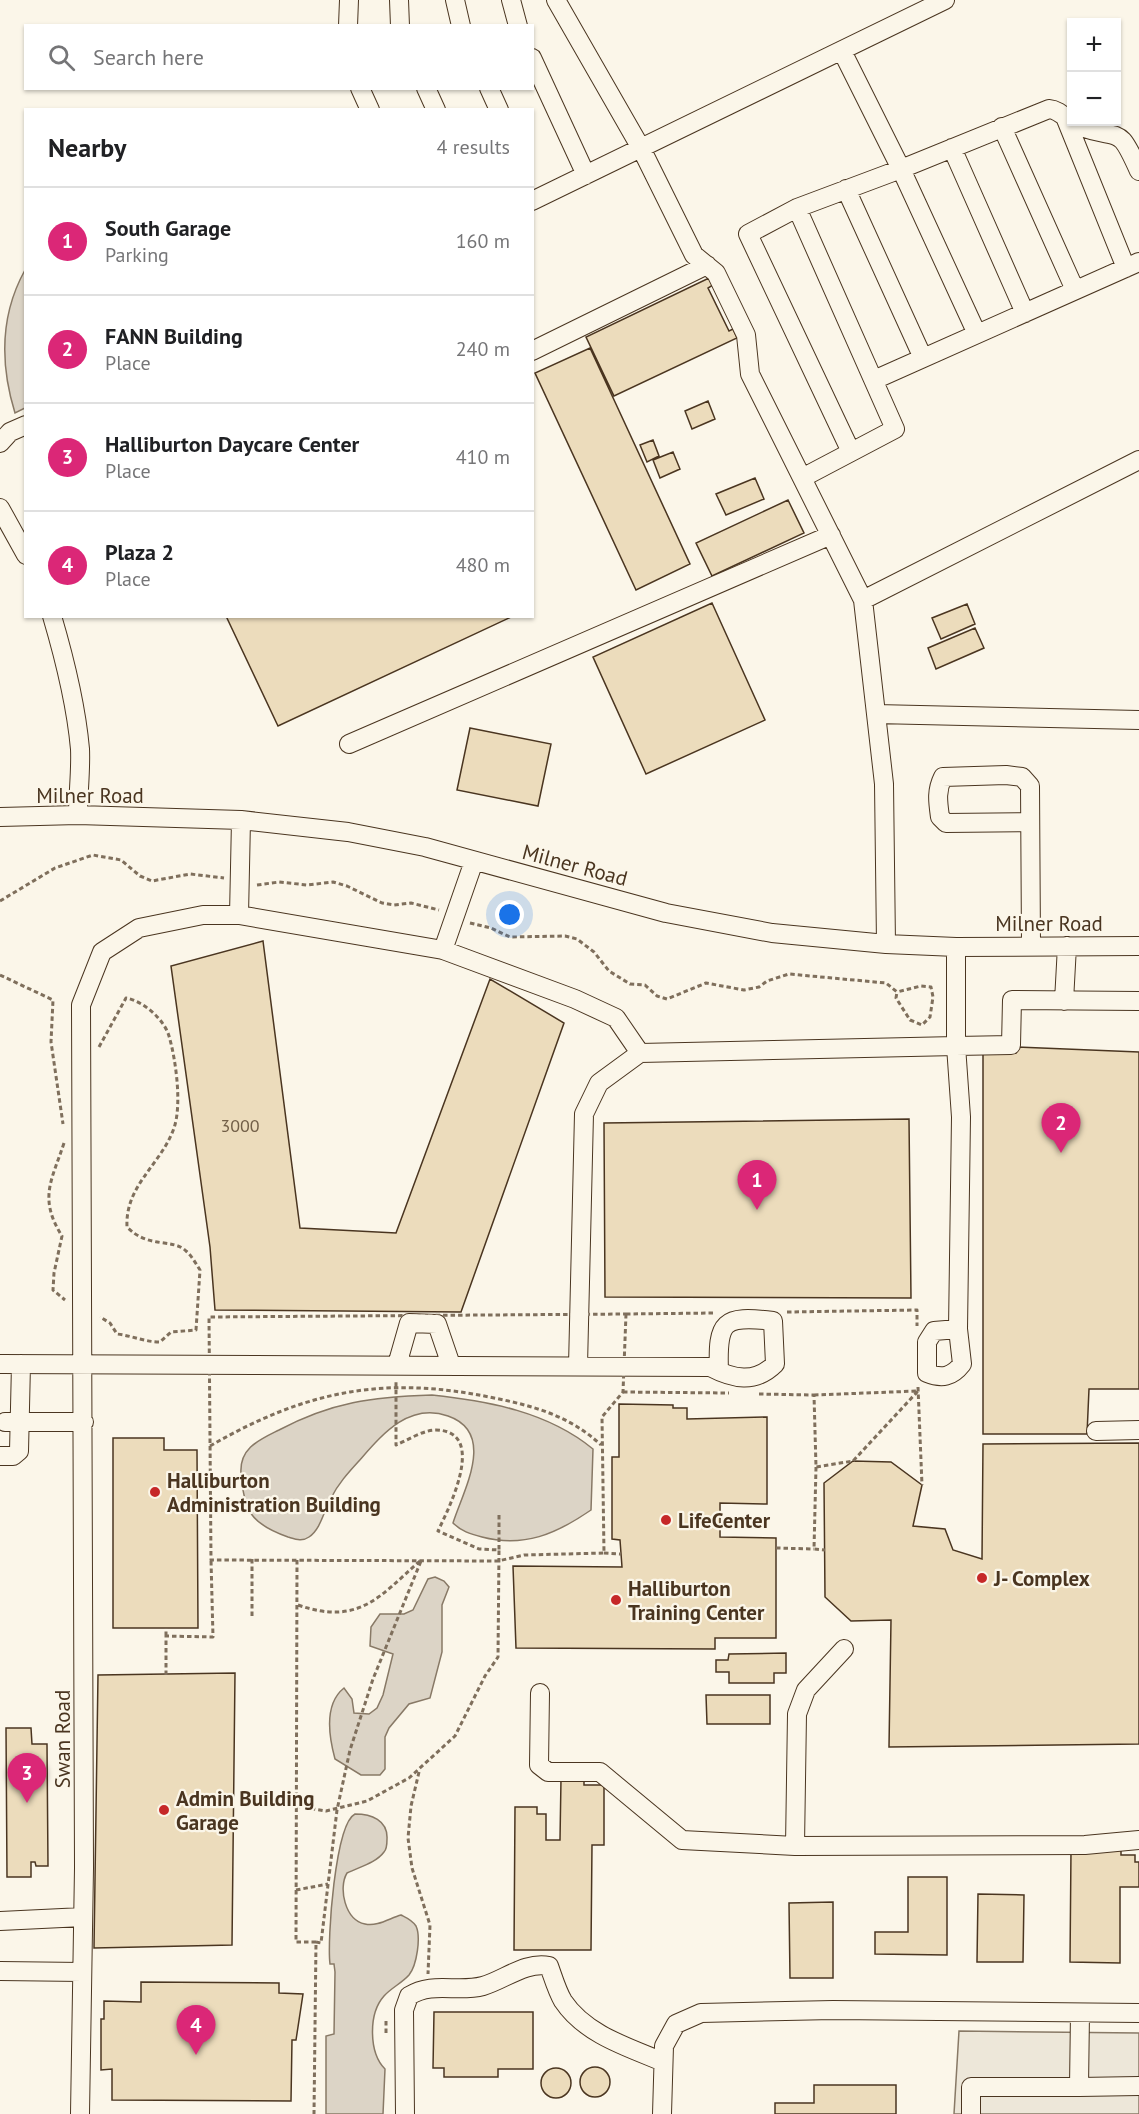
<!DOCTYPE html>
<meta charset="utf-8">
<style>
:root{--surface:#fff;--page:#f2f2f2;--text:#202124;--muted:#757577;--line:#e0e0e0;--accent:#db2777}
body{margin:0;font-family:"PT Sans",sans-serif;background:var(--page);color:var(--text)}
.controls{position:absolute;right:18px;top:18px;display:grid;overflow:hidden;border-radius:0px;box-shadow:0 2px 4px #0004}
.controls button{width:54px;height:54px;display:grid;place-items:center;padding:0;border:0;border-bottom:2px solid var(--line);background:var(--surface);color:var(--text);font:30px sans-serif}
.you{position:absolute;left:510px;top:915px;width:21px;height:21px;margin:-15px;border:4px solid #fff;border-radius:50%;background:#1a73e8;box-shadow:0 0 0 9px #1a73e833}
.badge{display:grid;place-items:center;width:39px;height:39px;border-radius:50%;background:var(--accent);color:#fff;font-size:20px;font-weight:700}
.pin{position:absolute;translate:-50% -50px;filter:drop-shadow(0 2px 3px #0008)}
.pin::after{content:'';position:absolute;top:32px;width:21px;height:18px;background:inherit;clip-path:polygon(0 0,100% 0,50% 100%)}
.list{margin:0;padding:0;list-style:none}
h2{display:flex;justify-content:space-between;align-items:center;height:78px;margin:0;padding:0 24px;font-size:26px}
h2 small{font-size:20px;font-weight:400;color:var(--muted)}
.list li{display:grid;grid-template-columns:39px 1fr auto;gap:18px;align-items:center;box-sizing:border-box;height:108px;padding:0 24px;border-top:2px solid var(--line)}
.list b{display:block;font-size:22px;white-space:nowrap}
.list p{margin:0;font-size:20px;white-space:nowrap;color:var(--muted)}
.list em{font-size:20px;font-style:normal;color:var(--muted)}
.icon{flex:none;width:33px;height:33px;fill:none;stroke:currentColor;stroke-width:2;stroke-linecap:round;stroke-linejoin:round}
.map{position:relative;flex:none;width:1139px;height:2114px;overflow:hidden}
.search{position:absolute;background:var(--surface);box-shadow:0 2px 4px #0004;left:24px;top:24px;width:510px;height:66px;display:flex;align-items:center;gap:15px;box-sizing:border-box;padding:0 21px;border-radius:0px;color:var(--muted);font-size:22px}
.panel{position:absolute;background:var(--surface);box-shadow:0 2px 4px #0004;left:24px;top:108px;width:510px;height:510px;border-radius:0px}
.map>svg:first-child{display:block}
.parking{fill:#ede7d9;stroke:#887966;stroke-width:1.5}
.water{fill:#dcd4c6;stroke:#887966;stroke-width:1.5}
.building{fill:#ecdcbc;stroke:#4a3520;stroke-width:1.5}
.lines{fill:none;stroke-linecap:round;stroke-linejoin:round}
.minor-casing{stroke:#4a3520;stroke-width:20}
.path{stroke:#7f6f5c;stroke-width:3;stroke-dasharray:4.5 3;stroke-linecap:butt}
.minor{stroke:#fbf6e9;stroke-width:18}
.poi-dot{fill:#c62828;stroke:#fbf6e9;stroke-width:2}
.labels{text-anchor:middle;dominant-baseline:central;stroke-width:4.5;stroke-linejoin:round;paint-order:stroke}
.number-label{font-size:18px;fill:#725f47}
.street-label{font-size:21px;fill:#4a3520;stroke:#fbf6e9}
.poi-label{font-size:21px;font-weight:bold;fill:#4a3520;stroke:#fbf6e9;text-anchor:start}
</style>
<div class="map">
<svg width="1139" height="2114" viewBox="0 0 1139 2114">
<rect width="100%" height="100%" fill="#fbf6e9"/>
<path class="parking" d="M959 2031 1139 2033V2114H954Z"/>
<path class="water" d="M25 270V408L15 413C0 364 0 315 25 270Z
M432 1395C489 1401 548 1412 593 1449L591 1510C556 1534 524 1548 482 1537 470 1534 461 1531 453 1523 463 1491 497 1433 448 1416 408 1402 381 1436 358 1462 348 1473 338 1484 331 1498 324 1510 321 1529 309 1537 302 1542 295 1539 288 1537 251 1524 244 1511 241 1474 239 1448 259 1440 279 1430 332 1402 372 1397 432 1395Z
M435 1577 444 1581 449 1587 442 1605V1652L430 1698 409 1704 389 1728 385 1737V1769L380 1775H361L335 1759C329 1737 324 1704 344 1688L352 1699 354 1713 369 1714 377 1708 383 1695 393 1654 370 1646 371 1627 380 1614H404L413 1610 428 1579Z
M355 1814C371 1814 388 1820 387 1839 387 1843 387 1849 384 1852 376 1863 359 1867 347 1873 338 1888 345 1920 365 1924 377 1927 390 1918 401 1915 407 1918 412 1920 416 1926 421 1937 417 1965 409 1975 402 1983 391 1988 384 1996 368 2014 369 2053 385 2069L383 2114H326V2036L334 2034 335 1972 334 1964H330C327 1941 335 1824 355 1814Z"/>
<path class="building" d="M709 278 713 285 708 288 729 331 733 329 737 338 614 396 586 337Z
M590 348 690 564 636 590 535 373Z
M708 401 715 419 692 429 685 411Z
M653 440 659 456 647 462 640 445Z
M673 452 680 469 660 478 653 460Z
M755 478 764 499 726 515 716 494Z
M788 500 804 533 712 576 696 543Z
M712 603 765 720 646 774 593 657Z
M967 604 975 624 941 639 932 618Z
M226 616H511V617L278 726Z
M975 628 984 648 936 669 928 648Z
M470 728 551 744 538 806 457 790Z
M263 941 300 1228 396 1233 490 979 564 1023 461 1312 215 1310 210 1247 171 966Z
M1017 1047 1139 1052V1389H1089L1087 1434H983V1054L1016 1053Z
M909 1119 911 1298 605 1297 604 1123Z
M619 1404 673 1405V1408H687V1419L767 1417V1504L720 1503V1537L776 1538V1638H715V1649L516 1648 513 1566 622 1567 620 1540 612 1539V1457H619Z
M113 1438H164V1450H197L198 1628H113Z
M1139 1443V1744L889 1747 891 1620 851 1621 825 1597 824 1483 853 1461 891 1462 922 1485 913 1526 945 1529 953 1550 982 1559 983 1444Z
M786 1653V1673H774V1683H729V1672H716V1660H728L729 1654Z
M235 1673 232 1945 94 1948 98 1675Z
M706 1695H770V1724H707Z
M6 1728H31L32 1744H47L48 1866H36L35 1862H31V1877H7Z
M561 1779H584V1785H604V1845H592L591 1950H514L515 1807H537V1814H546V1840H560Z
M1071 1850H1121V1855H1135V1862H1139V1887H1120V1963L1070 1962Z
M908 1877H947V1955L875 1954V1932H908Z
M978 1894 1024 1895 1023 1962H977Z
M833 1902V1978H790L789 1903Z
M141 1982 279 1983V1993L303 1994 296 2040H292L291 2101 112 2100V2069L101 2070V2019H104V2001L141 2002Z
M434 2012H533V2069H498V2077H444V2068H433Z
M580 2082a15 15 0 1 1 30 0a15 15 0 1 1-30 0Z
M541 2083a15 15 0 1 1 30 0a15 15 0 1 1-30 0Z
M814 2085H896V2114H775V2103H814Z"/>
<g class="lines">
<defs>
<path id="minor" d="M399 0 400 26
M455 0 461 26
M511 0 518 26
M556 0 642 150 694 255 716 273 746 335 750 374 863 600 884 784 886 944
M348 26 349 0
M532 58 586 175
M360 88 370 110
M426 88 436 110
M489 88 499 110
M1065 117 1126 268
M1002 127 1075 290
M952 148 1025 313
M846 189 923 358
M532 201 945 0
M797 208 901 169 842 51
M977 334 901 169 1049 109C1062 110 1068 123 1081 127 1122 141 1118 124 1139 171
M532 351 707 265
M874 380 1139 262
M0 443 10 432 26 425
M802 478 895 429 797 208 748 234 851 452
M0 508 26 555
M863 600 1139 460
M52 616C65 660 76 704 80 749 81 771 78 793 78 815
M876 714 1139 720
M349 744 831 535
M0 817 78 815 241 820 348 832 425 847 666 913 772 933 886 944 956 947 1139 946
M1030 822 946 823 940 817C938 802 936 791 943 777L1006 775 1022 777 1030 786 1031 945
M239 915 443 950 575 999 616 1018 640 1053
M956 947V1046L1011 1045 1012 1000 1139 1001
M443 950 474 861
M1064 1001 1067 946
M0 1364 710 1367C733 1379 755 1384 775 1364L773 1321C723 1315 717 1321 719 1371
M397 1365 409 1323 437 1324 451 1365
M578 1366 584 1114 599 1083 640 1053 956 1046 961 1117 958 1329 934 1331 927 1342V1373C942 1379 952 1377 962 1364L958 1329
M5 1422H84
M1096 1431 1139 1430
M0 1456H13L19 1451 21 1364
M540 1693 539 1765 548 1772H600L682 1840 795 1846 1085 1845 1139 1840
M795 1846 797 1714 806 1690 844 1649
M0 1921 83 1917
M0 1971 82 1972
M1079 2087 1139 2086
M80 2114 84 1868 81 1005 102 952 139 928 203 915H239L241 820
M405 2114 404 2010 409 1996C433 1981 457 1993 483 1986 504 1980 526 1961 549 1966 553 1977 557 1991 563 2001 585 2034 627 2047 661 2061
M662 2114 664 2046 676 2024 701 2013 833 2010 1139 2013
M971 2114V2087H1079L1080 2013"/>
</defs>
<use href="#minor" class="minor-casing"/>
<path class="path" d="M257 885 279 882 307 885 333 882 347 886 382 903 394 905 411 903 439 910
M0 901 55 868 93 855 121 860 140 876 152 881 190 874 224 878
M470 923 491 928 510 937 565 936 577 939 594 952 609 971 630 984 645 985 657 996 667 999 706 983 744 990 759 987 767 981 789 974 886 983 897 992 896 998 910 1020 922 1025 930 1017 933 997 931 987 921 986 897 992
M0 975 53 1000 51 1042 63 1124
M99 1047 126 998C143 1001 164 1019 169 1036 176 1060 182 1105 174 1128 161 1165 125 1185 127 1227 148 1249 173 1238 186 1251 192 1256 196 1264 200 1270L196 1330 171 1332 160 1342C145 1342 133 1336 117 1334L110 1323 100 1317
M64 1143C52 1180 38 1198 62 1236L54 1273 53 1290 65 1300
M787 1312 917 1310V1326
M626 1314 623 1392 602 1417 604 1553 524 1555 498 1561 211 1560 209 1317Z
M626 1314 714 1313
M918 1387 922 1485
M623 1392 729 1393
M759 1394 814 1395 816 1467 853 1461 918 1391
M814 1395 918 1391
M210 1446C307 1390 385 1375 494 1398 534 1406 570 1416 601 1445
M816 1467 814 1549 825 1550
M499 1515V1550
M776 1548 814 1549
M604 1553 621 1554
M297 1560 296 1942H316L314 2114
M298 1605C359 1626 379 1597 420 1561
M252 1616V1559
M166 1636V1628
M166 1675V1636L213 1637 211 1560
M419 1772 411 1806 408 1838 412 1868 430 1925 428 1974
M296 1806 326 1811 367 1801 409 1778 455 1736 485 1676 498 1657 499 1550 479 1549 438 1531C449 1508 488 1431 436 1430 423 1430 408 1440 396 1445V1382
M296 1890 328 1884
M316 1942 321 1943 337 1810 350 1750 373 1679 421 1561
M386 2021V2035"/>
<use href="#minor" class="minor"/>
</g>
<g class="poi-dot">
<circle cx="155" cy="1492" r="6"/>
<circle cx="666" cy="1520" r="6"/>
<circle cx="982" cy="1578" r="6"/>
<circle cx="616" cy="1600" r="6"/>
<circle cx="164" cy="1810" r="6"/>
</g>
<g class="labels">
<g class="number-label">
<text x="240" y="1125">3000</text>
</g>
<g class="street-label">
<text x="90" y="795">Milner Road</text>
<text transform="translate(575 865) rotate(15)">Milner Road</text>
<text x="1049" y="923">Milner Road</text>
<text transform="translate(62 1739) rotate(-90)">Swan Road</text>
</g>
<g class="poi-label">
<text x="167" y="1480">Halliburton<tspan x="167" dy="24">Administration Building</tspan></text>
<text x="678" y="1520">LifeCenter</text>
<text x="994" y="1578">J- Complex</text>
<text x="628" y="1588">Halliburton<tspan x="628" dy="24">Training Center</tspan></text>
<text x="176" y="1798">Admin Building<tspan x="176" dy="24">Garage</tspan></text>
</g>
</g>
</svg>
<div class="controls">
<button>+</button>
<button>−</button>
</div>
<div class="you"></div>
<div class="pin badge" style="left:757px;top:1210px">1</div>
<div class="pin badge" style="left:1061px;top:1153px">2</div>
<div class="pin badge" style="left:27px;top:1803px">3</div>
<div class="pin badge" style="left:196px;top:2055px">4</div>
<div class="search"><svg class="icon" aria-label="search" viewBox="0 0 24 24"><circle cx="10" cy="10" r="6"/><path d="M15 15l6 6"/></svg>Search here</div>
<section class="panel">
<h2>Nearby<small>4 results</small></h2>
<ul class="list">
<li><span class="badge">1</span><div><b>South Garage</b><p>Parking</p></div><em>160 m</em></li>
<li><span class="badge">2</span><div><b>FANN Building</b><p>Place</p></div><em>240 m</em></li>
<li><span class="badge">3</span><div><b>Halliburton Daycare Center</b><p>Place</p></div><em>410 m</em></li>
<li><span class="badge">4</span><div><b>Plaza 2</b><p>Place</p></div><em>480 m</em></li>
</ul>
</section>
</div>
